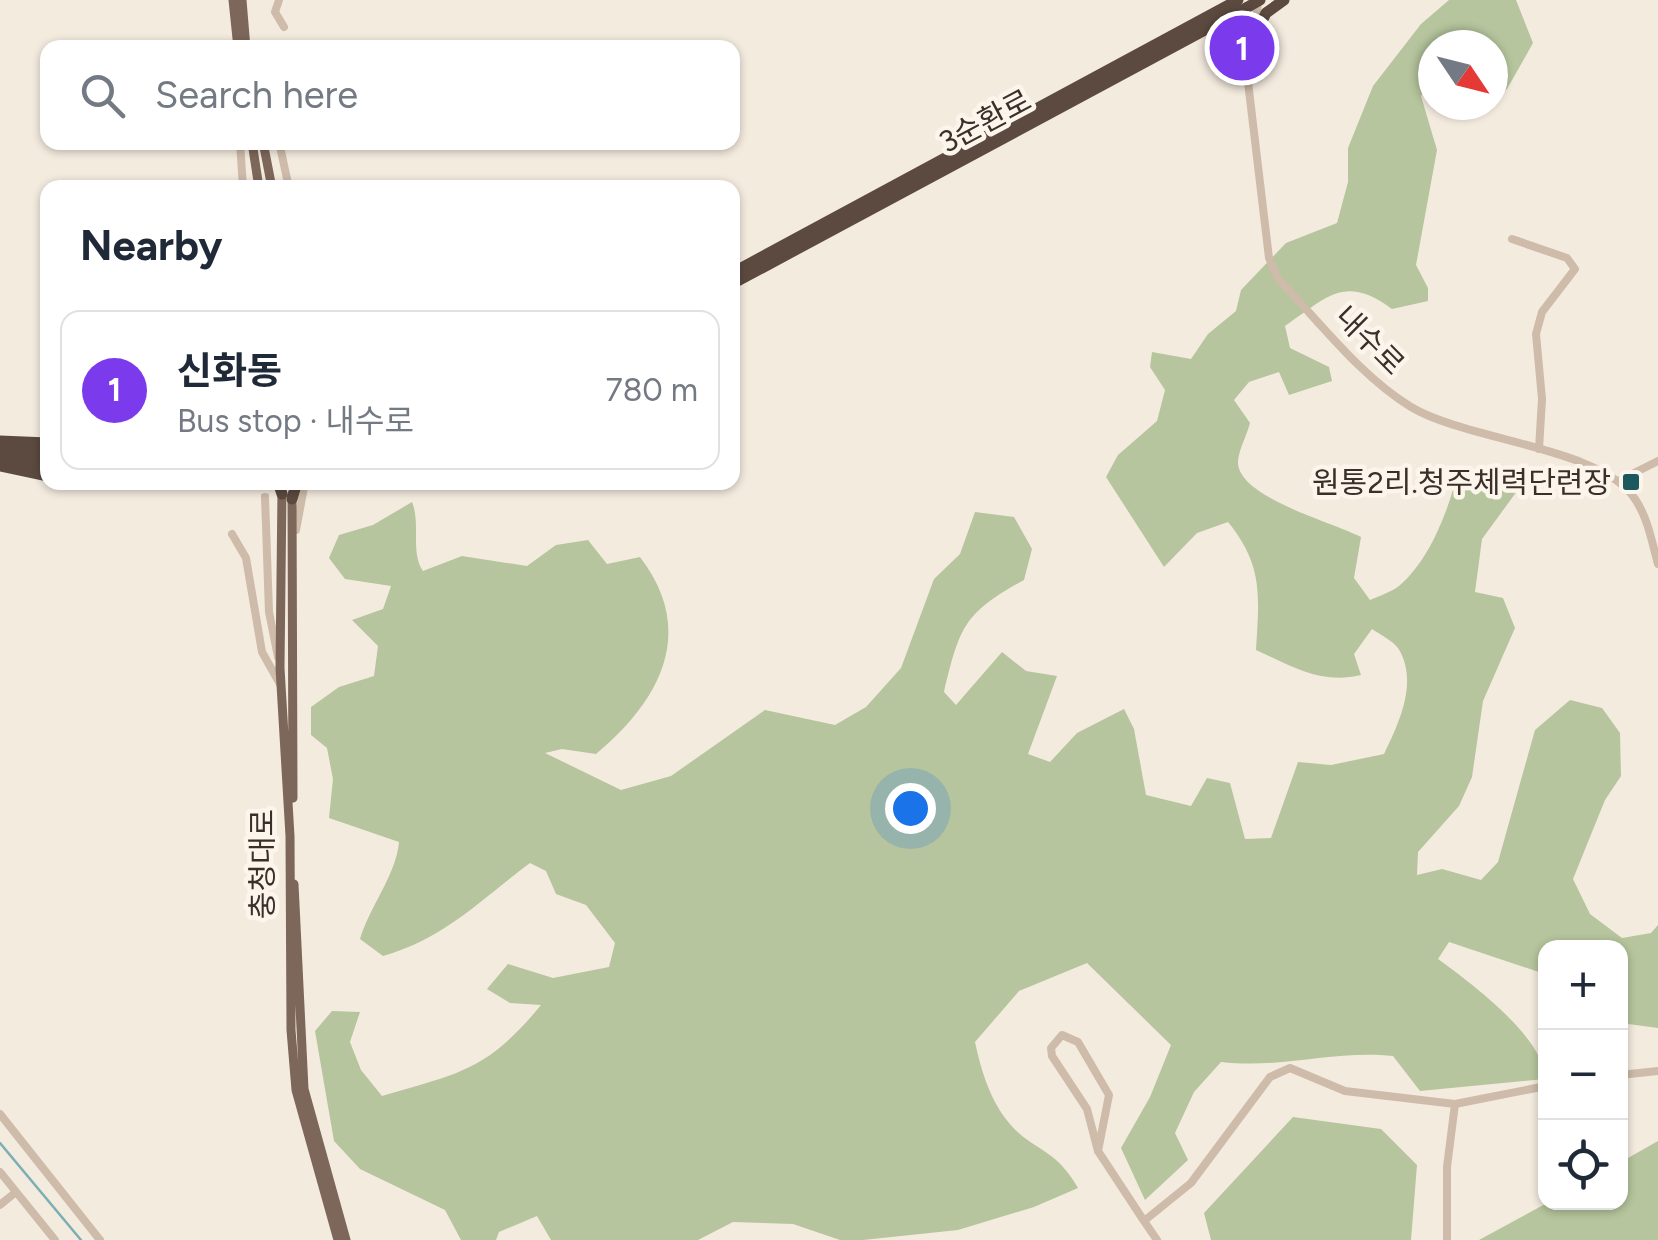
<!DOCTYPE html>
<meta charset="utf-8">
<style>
:root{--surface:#fff;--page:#f6f6f7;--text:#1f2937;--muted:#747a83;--line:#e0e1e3;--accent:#7c3aed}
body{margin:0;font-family:Figtree,"Noto Sans KR",sans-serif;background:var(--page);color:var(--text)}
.controls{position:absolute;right:30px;bottom:30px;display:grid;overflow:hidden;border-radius:20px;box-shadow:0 2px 8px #0004}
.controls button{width:90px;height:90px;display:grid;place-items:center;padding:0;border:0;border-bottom:2px solid var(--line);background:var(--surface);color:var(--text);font:50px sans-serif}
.compass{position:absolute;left:1418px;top:30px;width:90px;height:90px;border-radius:50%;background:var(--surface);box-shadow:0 2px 8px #0004;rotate:125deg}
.you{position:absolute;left:910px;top:808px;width:35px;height:35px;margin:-25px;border:8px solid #fff;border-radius:50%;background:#1a73e8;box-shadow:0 0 0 15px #1a73e833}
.badge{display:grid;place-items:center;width:65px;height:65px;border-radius:50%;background:var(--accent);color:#fff;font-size:32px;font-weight:700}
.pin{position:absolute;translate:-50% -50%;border:5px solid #fff;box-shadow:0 2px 10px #0006}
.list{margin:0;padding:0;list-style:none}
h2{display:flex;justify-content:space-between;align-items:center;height:130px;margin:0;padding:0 40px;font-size:42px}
h2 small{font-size:32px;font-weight:400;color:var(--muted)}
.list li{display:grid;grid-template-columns:65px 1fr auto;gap:30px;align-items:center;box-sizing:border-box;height:160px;margin:0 20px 20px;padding:0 20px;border:2px solid var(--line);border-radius:20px}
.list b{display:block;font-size:38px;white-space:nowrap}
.list p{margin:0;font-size:32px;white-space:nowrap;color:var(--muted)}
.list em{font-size:32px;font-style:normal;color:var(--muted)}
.icon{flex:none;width:55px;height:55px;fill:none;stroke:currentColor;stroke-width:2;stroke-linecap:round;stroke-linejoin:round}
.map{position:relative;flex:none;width:1658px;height:1240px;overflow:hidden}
.search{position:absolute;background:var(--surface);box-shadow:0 2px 8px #0004;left:40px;top:40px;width:700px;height:110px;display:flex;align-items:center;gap:25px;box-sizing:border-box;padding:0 35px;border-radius:20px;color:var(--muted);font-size:38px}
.panel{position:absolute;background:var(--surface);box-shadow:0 2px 8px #0004;left:40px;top:180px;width:700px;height:310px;border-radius:20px}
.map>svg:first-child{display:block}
.green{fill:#b6c59d}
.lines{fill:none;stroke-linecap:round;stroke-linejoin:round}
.stream{stroke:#7bafb4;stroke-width:2.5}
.minor-tunnel{stroke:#cfc5bb;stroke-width:8;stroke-dasharray:8 4;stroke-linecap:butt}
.minor{stroke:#cebba9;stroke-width:8}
.major{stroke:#7d675a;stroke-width:9}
.highway{stroke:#5c4a40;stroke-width:11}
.highway-bridge{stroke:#5c4a40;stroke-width:11}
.poi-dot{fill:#1c595f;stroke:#fbf5ec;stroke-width:4}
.labels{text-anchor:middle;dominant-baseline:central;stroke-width:9;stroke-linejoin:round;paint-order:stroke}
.street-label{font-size:30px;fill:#3b2f29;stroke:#fbf5ec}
.poi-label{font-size:30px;fill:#3b2f29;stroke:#fbf5ec;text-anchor:end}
</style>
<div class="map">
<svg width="1658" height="1240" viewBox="0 0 1658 1240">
<rect width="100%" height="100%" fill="#f4ebdf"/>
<path class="green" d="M1449 0H1516L1533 43 1507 89 1493 102V45H1433V79L1421 96 1437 150 1416 265 1428 288V301L1392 309C1344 274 1328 297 1285 326L1290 348 1329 367 1332 381 1289 395 1279 372 1249 382 1234 400 1250 423C1247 435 1239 449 1238 461 1236 497 1332 522 1361 537L1354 578 1370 600C1379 596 1391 592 1399 586 1430 560 1449 509 1458 471L1477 485 1503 465 1531 472 1482 539 1475 592 1503 598 1515 628 1483 701 1472 777 1459 806 1418 852 1417 875 1442 869 1481 880 1498 862 1535 730 1570 700 1602 708 1620 733 1621 776 1605 800 1573 879 1590 914 1622 938 1651 933 1658 925V1028L1621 1023 1620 948H1546L1545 974 1449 942 1438 959C1471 983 1545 1038 1545 1079L1420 1091 1393 1056C1333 1050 1282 1069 1221 1062L1194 1092 1175 1133 1188 1160 1145 1200 1121 1148 1150 1097 1171 1045 1087 963 1019 991 975 1042C981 1070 990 1100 1009 1123 1032 1151 1055 1147 1078 1188L1034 1207 958 1230 863 1240H840L793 1224 733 1222 698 1240H551L537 1216 499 1232 496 1240H461L445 1210 360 1169 334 1141 315 1031 332 1011 360 1012 350 1042 361 1070 382 1096C459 1073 487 1071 541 1005L510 1003 487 989 508 964 553 978 609 967 615 943 586 905 556 894 546 871 530 863C479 901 445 938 383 956L360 939C370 906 396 875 399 842L329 818 333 779 327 748 311 735V707L339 687 374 676 378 646 352 620 383 609 391 586 345 579 329 558 339 535 373 525 412 502C421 524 410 552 423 571L462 556 527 566 556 545 588 540 607 564 640 557C697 631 661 700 596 754L562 749 545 753 621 790 671 776 765 710 835 725 866 707 901 668 934 579 960 554 975 512 1014 517 1032 549 1024 580C964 613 960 626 944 692L956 705 1002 652 1026 671 1057 676 1028 754 1050 762 1077 733 1124 709 1134 729 1146 795 1191 806 1207 778 1230 783 1245 839 1271 838 1298 762 1331 765 1384 754C1399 723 1419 681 1398 648 1393 641 1379 634 1372 629L1354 654 1361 675C1321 685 1292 666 1256 650 1259 597 1264 566 1228 522L1197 533 1164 567 1106 477 1118 455 1157 421 1165 390 1150 367 1152 352 1191 359 1208 334 1236 311 1241 290 1286 243 1337 223 1348 182V148L1373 86 1421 24Z
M1293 1117 1381 1129 1417 1165 1411 1240H1211L1204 1213Z
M1658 1141V1240H1479L1547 1203 1620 1202 1621 1162Z"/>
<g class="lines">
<path class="stream" d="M0 1143 81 1240"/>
<path class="minor-tunnel" d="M264 482 265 497"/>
<path class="minor" d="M279 0 275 12 284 27
M1258 3 1248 82 1269 258 1278 279C1320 322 1360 376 1411 407 1468 441 1601 447 1635 499 1648 518 1652 543 1658 564
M240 142 243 188
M279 142 289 188
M1512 239 1567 258 1575 269 1542 312 1536 334 1542 399 1539 449
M1618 481 1658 461
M265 497 269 612 278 657
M296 530 305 482
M232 534 246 558 262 652 280 684
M1620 1075 1658 1071
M0 1114 100 1240
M1098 1151 1109 1095 1078 1042 1062 1035 1051 1048 1052 1056 1087 1109 1098 1151 1144 1221
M0 1172 55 1240
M0 1205 16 1192
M1157 1240 1144 1221 1191 1183 1270 1077 1290 1068 1345 1091 1455 1104 1546 1086
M1447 1240V1167L1455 1104"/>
<path class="major" d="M233 0 238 48
M242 0 246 48
M252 142 259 188
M263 142 272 188
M282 490 280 668 290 836 291 1030 296 1090 338 1240
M292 494 293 798
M294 884 304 1089 346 1240"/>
<path class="highway" d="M1254 37 1266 13 1284 0
M732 273 1238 0
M732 284 1246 8
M0 441 48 443
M0 449 48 454
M0 458 48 465
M0 466 48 476
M278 482 282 494
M292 499 297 482"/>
<path class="highway-bridge" d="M1246 8 1260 0"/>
</g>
<rect class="poi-dot" x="1621" y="472" width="20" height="20" rx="5"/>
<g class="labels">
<g class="street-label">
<text transform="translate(985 121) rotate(-28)">3순환로</text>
<text transform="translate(1370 340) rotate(45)">내수로</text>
<text transform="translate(262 864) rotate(-90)">충청대로</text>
</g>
<g class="poi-label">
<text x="1611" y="482">원통2리.청주체력단련장</text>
</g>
</g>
</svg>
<div class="controls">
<button>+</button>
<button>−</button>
<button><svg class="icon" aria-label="locate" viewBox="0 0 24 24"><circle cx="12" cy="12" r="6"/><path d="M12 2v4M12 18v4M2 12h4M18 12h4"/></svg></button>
</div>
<svg class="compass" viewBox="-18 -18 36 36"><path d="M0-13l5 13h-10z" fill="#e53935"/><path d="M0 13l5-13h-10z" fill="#747a83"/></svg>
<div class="you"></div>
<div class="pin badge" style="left:1242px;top:48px">1</div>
<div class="search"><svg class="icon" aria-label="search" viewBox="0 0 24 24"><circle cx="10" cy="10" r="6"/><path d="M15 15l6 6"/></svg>Search here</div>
<section class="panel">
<h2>Nearby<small></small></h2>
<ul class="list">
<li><span class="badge">1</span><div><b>신화동</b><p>Bus stop · 내수로</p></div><em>780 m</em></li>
</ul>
</section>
</div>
